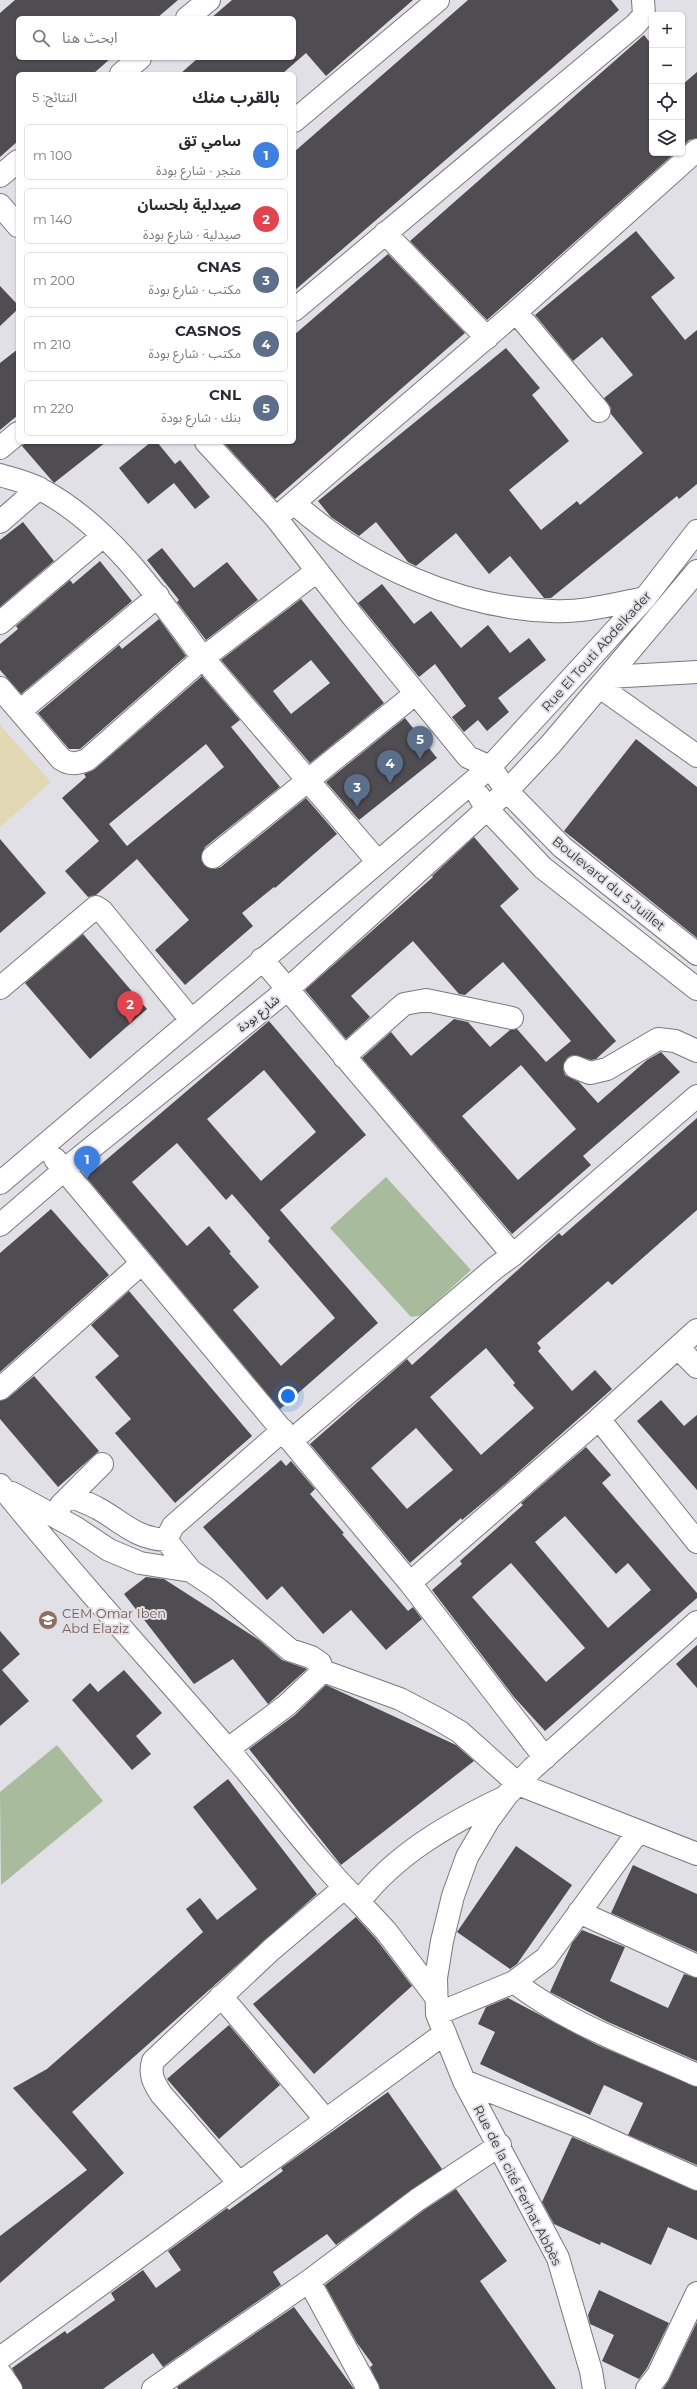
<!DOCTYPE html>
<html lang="ar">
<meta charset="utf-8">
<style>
:root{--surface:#fff;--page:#f2f2f3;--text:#2b2b33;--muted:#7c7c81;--line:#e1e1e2;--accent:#b45309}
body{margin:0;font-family:Montserrat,"Noto Sans Arabic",sans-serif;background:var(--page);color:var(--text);direction:rtl}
.controls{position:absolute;right:12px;top:12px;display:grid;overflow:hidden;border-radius:6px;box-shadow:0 1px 3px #0004}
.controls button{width:36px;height:36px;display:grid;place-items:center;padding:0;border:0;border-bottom:1px solid var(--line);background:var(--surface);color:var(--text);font:20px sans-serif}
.you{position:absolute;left:288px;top:1396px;width:14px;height:14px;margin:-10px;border:3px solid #fff;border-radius:50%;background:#1a73e8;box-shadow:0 0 0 6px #1a73e833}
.badge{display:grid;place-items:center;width:26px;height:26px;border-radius:50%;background:var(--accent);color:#fff;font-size:13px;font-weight:700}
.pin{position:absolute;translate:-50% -33px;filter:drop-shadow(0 1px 2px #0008)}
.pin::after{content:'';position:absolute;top:21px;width:14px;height:12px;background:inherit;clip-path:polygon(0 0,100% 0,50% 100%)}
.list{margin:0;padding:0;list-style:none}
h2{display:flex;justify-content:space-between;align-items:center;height:52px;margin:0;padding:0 16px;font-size:17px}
h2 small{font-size:13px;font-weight:400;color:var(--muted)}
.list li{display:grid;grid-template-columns:26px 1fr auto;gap:12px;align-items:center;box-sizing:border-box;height:56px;margin:0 8px 8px;padding:0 8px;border:1px solid var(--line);border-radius:6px}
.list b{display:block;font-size:15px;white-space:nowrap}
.list p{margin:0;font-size:13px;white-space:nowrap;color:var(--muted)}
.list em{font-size:13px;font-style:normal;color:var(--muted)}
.icon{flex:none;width:22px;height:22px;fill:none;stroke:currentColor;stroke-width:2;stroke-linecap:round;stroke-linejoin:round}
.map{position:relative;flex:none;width:697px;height:2389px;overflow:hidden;direction:ltr}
.search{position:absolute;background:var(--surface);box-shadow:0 1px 3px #0004;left:16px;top:16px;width:280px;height:44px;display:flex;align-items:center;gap:10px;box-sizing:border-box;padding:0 14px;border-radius:6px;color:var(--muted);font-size:15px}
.panel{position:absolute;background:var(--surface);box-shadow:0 1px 3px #0004;left:16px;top:72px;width:280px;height:372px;border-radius:6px;direction:rtl}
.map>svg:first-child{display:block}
.green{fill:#a8bc9d}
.sand{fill:#e2d8b3}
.building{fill:#4f4c52;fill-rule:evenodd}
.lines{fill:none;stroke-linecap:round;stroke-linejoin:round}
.minor-casing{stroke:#79787e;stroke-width:24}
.minor{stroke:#fff;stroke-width:22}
.labels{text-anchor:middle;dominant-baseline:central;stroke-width:4;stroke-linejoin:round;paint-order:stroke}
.street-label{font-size:13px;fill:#343336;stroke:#e1e0e7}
.education-label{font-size:13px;fill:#785e54;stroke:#e1e0e7;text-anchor:start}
</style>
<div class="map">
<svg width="697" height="2389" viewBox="0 0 697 2389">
<rect width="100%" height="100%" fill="#e1e0e7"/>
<path class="green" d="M386 1177 471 1270 422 1315 411 1317 330 1228Z
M57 1745 103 1801 1 1885 0 1792Z"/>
<path class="sand" d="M0 725 51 782 0 827Z"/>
<path class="building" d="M15 0H178L157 18H18V58H111L93 74H18V141L0 157V13Z
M232 0H413L326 76 306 53 282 74H180L198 58H294V18H211Z
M468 0H611L619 10 294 291V152Z
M644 35 652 45V153H675L487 320 410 241Z
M697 72V138L689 140 682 147V85Z
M636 231 675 278 651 297 685 340 697 330V484L679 499 677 496 551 598H544L510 556 489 574 456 533 416 566 408 562 376 522 359 536 331 517 318 501 506 348 540 388 532 395 569 441 509 490 541 530 577 501 580 505 643 453 611 414V408L604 398 633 375 602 337 573 361 535 315Z
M388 254 465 333 275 499 223 442H294V335Z
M0 286 18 305V309L0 326Z
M18 349V415L0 430V363Z
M26 442H106L54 483 22 446Z
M151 442H157L175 464 180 460 210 497 195 509 174 483 148 504 119 468Z
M23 522 54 561 0 607V540Z
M162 548 194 588 227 562 258 600 206 640 177 602 179 600 147 560Z
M100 561 132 601 21 694 0 670V644L18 629 16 626 70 580 73 584Z
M382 584 414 624 431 611 461 648 488 625 510 653 529 638 546 660 498 698 509 712 487 731 478 720 464 732 452 717 466 706 435 664 419 677 358 603Z
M301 599 384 703 310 763 221 660ZM311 660 330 683 291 714 273 691Z
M159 619 186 656 80 749H69L38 713 119 645 122 649Z
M202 676 240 720 231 727 280 787 205 847 201 859 204 865 215 869 221 867 306 798 337 834 275 888 274 887 242 913 253 926 185 985 155 950 189 920 137 859 96 895 88 897 65 871 99 841 62 798 86 777 84 774 95 769ZM206 744 224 767 127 846 109 824Z
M405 718 437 758 359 820 326 782Z
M636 739 697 787V938L564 831Z
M474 837 519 889 500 906 616 1041 596 1059 591 1060 574 1055 568 1057 563 1068 565 1075 579 1082 598 1103 647 1060 661 1052 680 1072 583 1156 591 1165 512 1234 362 1058 391 1032 411 1056 454 1019 468 1022 490 1047 510 1030 517 1029 546 1062 571 1041 503 962 465 995 459 994 413 941 351 996 370 1017 346 1039 305 990 433 877 432 876ZM521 1065 576 1129 518 1180 462 1116Z
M0 839 46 893 0 933Z
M83 934 147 1009 90 1059 25 983Z
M269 1021 366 1135 280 1210 378 1323 280 1409 86 1177ZM264 1070 316 1132 261 1181 207 1119ZM177 1143 226 1200 232 1194 270 1238 268 1241 335 1318 281 1366 233 1310 259 1287 229 1253 231 1252 209 1226 187 1246 132 1182Z
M697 1118V1210L612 1285 608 1281 537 1343 541 1348 538 1351 572 1391 595 1370 612 1389 505 1484 462 1520 461 1518 410 1563 310 1444 407 1359 412 1365 559 1233 562 1236ZM486 1348 515 1383 513 1385 534 1408 481 1455 430 1397ZM416 1428 453 1470 407 1509 371 1468Z
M51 1209 109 1275 0 1372V1253Z
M129 1291 252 1436 175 1503 115 1433 131 1419 95 1377 119 1356 91 1325Z
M34 1376 99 1451 58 1487 0 1419V1401L8 1398Z
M661 1400 684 1426 697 1415V1490L637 1421Z
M586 1447 611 1475 602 1483 697 1593V1598L545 1731 514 1697 432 1590 462 1564 460 1561 523 1505 521 1503ZM565 1516 616 1574 628 1563 651 1590 608 1628 535 1542ZM511 1563 585 1648 546 1682 472 1597Z
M281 1460 286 1466 291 1461 315 1489 310 1494 344 1533 342 1534 408 1611 413 1607 422 1619 386 1650 351 1610 323 1634 282 1586 267 1600 203 1527Z
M146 1577 164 1579 259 1640 282 1660 307 1669 268 1704 233 1659 194 1684 124 1594Z
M0 1631 20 1654 2 1670 29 1701 0 1726Z
M697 1645V1688L676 1664Z
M124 1670 162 1713 136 1736 151 1754 132 1770 72 1700 90 1683 98 1692Z
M326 1685 456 1745 474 1761 341 1865 249 1749 295 1715Z
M228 1779 317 1894 72 2112 124 2173 0 2283V2236L87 2170 13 2088 47 2069 203 1932 186 1909 200 1898 217 1920 257 1889 193 1807Z
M516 1846 572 1885 517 1964 510 1969 457 1932Z
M633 1865 697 1894V1952L611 1913Z
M356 1917 376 1939 412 1986 314 2074 253 2004Z
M582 1930 625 1947 610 1981 668 2008 684 1974 697 1978V2061L608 2022 550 1992 572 1943Z
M508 1998 597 2045 697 2087V2165L628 2135 643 2103 604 2085 590 2115 480 2064 495 2032 478 2024 486 2007Z
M229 2025 280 2085 219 2139 167 2079Z
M388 2092 442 2169 336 2245 327 2234 273 2272 281 2285 163 2367 153 2353 103 2389H23L12 2368 65 2331 67 2334 115 2300 111 2293 143 2270 156 2288 181 2270 168 2251 227 2208 229 2210 283 2171 281 2168Z
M572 2137 697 2191V2240L668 2227 651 2265 601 2242 600 2245 554 2224 542 2202Z
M456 2189 507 2261 480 2281 556 2389H380L370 2367 373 2365 357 2343 325 2285 424 2210Z
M599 2290 669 2323 647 2368 639 2379 602 2361 614 2335 590 2324 588 2315Z
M294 2307 354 2389H178L177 2387Z
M697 2322V2389H663L669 2380Z"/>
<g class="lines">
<defs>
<path id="minor" d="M187 18 209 0
M121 74 140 58
M294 121 438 0
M0 176 18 161
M0 205 18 226
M385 233 487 338
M294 310 635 25 644 15 643 0
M516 312 599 411
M206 442 276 518 354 618 468 757 490 767 507 791 562 847 697 954
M0 448 18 433
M0 475C13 479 28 482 40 489 108 524 159 598 203 658L317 571
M295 504C364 565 459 608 552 611 582 613 615 604 645 598
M276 518 516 312 697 150
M0 522 39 488
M0 623 103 536
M608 677 697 672
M600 687 697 756
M0 688 61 759C70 765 77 764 87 760L203 658 378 862
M20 711 158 596
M479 796 487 809 543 868 697 989
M213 857 415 694
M262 959 513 1255
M0 988 96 907 102 911 191 1020
M344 1057 404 1004 426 1000 512 1018
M575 1067 590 1073 607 1069 658 1039 675 1041 697 1051
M55 1159 410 1583 545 1758
M0 1183 490 767 645 598 697 531
M0 1225 64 1170 287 990 507 791 551 744 697 571
M678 1348 697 1367
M0 1389 142 1263
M599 1419 697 1542
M291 1441 495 1268 513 1255 697 1096
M0 1485C74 1577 154 1664 231 1753 274 1802 312 1856 359 1902
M12 1493 76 1528 109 1550 140 1563 191 1571
M70 1496C79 1500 90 1504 99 1509 124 1523 135 1538 166 1540
M61 1505 102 1464
M410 1583 599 1419 697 1330
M323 1671 400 1699 438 1719 460 1732 518 1784 697 1854
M228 1749 287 1705 323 1671 320 1663 311 1657 290 1650 218 1589 191 1571 166 1540 173 1526 283 1430
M579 1912 697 1966
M514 1982C568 2024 635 2047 697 2075
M221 1996 326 2120
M436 1997 386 1931 359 1902C395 1854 452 1822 505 1797
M437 2014 514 1982 546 1958 638 1832
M464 2081 581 2127 697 2179
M239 2183 161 2094C154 2083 149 2075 153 2061L271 1950 344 1888
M309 2281 368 2389
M0 2358 445 2033
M0 2373 11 2389
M153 2389 309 2281 417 2200 500 2145
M594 2389 591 2371 558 2258 464 2081 437 2014 436 1978 442 1941 453 1896 467 1857 488 1821 507 1795 533 1768 697 1622
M647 2389 658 2375 697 2293"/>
</defs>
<use href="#minor" class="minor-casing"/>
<use href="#minor" class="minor"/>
</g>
<defs>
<symbol id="school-disc" viewBox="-11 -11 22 22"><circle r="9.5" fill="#8d6e63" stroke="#e1e0e7"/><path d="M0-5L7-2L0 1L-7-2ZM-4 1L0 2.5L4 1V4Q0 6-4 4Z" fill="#fff"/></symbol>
</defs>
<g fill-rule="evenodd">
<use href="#school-disc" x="37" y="1609" width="22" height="22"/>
</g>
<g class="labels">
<g class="street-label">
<text transform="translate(596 651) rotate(-48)">Rue El Touti Abdelkader</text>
<text transform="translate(609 883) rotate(39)">Boulevard du 5 Juillet</text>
<text transform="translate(258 1013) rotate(-39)">شارع بودة</text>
<text transform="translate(518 2185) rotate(63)">Rue de la cité Ferhat Abbès</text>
</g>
<g class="education-label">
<text x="62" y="1613">CEM Omar Iben<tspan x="62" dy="15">Abd Elaziz</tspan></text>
</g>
</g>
</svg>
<div class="controls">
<button>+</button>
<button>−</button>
<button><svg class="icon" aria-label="locate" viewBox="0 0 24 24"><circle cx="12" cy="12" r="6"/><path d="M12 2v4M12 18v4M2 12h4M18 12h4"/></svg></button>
<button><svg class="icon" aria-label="layers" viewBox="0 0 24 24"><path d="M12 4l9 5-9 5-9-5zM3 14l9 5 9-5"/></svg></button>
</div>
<div class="you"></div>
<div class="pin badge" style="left:87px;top:1179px;background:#3f7fe0">1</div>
<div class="pin badge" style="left:130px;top:1024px;background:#e0444e">2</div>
<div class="pin badge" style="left:357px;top:807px;background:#5c6f8a">3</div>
<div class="pin badge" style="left:390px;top:783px;background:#5c6f8a">4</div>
<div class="pin badge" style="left:420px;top:759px;background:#5c6f8a">5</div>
<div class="search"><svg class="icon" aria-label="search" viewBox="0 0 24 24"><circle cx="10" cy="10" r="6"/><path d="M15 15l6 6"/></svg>ابحث هنا</div>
<section class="panel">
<h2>بالقرب منك<small>النتائج: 5</small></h2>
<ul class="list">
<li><span class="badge" style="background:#3f7fe0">1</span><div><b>سامي تق</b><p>متجر · شارع بودة</p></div><em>100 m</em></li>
<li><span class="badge" style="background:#e0444e">2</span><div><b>صيدلية بلحسان</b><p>صيدلية · شارع بودة</p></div><em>140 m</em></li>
<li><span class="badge" style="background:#5c6f8a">3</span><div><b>CNAS</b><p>مكتب · شارع بودة</p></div><em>200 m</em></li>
<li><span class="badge" style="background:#5c6f8a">4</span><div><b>CASNOS</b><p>مكتب · شارع بودة</p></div><em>210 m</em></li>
<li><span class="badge" style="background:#5c6f8a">5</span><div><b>CNL</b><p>بنك · شارع بودة</p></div><em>220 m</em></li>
</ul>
</section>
</div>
